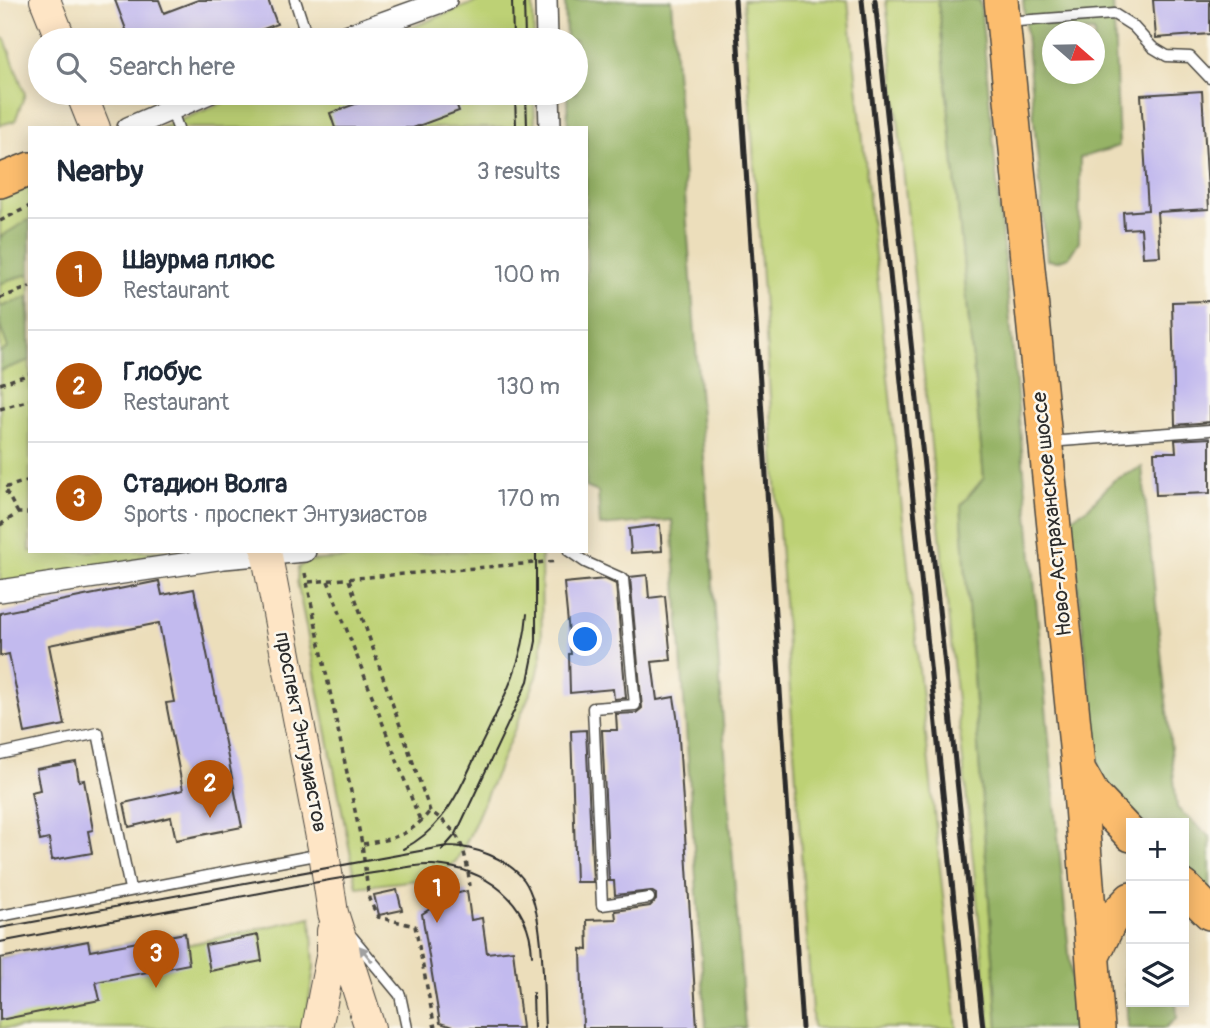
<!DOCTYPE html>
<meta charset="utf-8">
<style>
:root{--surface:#fff;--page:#f6f6f7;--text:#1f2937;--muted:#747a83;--line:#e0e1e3;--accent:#b45309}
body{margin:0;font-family:Pangolin,sans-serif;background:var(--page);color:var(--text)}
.controls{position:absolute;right:21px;bottom:21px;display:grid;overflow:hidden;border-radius:0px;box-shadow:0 4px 18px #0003}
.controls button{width:63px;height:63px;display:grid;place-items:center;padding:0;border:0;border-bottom:2px solid var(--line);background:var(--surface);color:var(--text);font:35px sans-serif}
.compass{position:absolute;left:1042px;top:21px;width:63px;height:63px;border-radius:50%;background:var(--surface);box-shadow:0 4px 18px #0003;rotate:110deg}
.you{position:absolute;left:586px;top:640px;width:24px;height:24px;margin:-18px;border:5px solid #fff;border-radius:50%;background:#1a73e8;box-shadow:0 0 0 10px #1a73e833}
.badge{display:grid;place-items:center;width:46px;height:46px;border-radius:50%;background:var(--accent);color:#fff;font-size:23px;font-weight:700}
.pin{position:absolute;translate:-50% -58px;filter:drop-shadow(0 2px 4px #0008)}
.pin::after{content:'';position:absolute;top:37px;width:24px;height:21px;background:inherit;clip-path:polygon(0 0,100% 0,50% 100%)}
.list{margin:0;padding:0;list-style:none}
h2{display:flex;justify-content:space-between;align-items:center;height:91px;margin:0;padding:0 28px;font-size:30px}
h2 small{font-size:23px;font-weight:400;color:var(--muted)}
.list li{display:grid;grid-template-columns:46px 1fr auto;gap:21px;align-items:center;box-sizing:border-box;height:112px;padding:0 28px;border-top:2px solid var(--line)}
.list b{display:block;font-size:26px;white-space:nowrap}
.list p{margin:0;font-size:23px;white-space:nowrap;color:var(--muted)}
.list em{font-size:23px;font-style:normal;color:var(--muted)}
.icon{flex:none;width:38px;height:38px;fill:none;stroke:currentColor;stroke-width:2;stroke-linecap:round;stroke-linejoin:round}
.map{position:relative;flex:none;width:1210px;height:1028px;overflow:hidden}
.search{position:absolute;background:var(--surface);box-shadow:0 4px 18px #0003;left:28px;top:28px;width:560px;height:77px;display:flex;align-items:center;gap:18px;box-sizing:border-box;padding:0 24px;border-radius:38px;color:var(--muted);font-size:26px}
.panel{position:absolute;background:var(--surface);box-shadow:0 4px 18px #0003;left:28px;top:126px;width:560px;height:427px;border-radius:0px}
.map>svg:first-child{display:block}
.green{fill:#bdd174;stroke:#747e50;stroke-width:2}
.forest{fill:#96b366;stroke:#606f48;stroke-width:2;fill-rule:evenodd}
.building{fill:#c2baee}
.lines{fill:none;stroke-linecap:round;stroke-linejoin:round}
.lane-casing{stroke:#484641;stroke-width:13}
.street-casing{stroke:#484641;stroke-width:24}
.secondary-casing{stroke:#484641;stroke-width:32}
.primary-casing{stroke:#484641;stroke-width:36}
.path{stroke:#484641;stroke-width:3.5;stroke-dasharray:5 5;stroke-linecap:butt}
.lane{stroke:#fff;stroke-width:10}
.street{stroke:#fff;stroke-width:21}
.secondary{stroke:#fee5c5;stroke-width:30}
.primary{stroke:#fcbd6e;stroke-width:33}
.tram{stroke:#2b2b2b;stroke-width:2}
.rail{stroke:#2b2b2b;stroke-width:5}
.oneway{fill:#a0a0a0}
.labels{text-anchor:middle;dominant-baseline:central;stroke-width:5;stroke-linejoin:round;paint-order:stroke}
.street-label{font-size:21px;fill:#2b2b2b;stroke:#fbf7ec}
</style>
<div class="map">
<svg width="1210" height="1028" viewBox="0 0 1210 1028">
<rect width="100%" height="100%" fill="#fbf7ec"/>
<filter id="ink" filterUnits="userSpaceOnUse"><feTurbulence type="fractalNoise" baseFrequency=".0143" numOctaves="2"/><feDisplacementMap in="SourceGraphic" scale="14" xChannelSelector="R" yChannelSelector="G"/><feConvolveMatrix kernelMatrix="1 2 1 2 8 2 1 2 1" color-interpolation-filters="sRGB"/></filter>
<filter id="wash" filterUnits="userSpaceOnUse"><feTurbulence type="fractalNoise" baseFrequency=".00686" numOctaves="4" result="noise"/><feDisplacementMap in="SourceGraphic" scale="28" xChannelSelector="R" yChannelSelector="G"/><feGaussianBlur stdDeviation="1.57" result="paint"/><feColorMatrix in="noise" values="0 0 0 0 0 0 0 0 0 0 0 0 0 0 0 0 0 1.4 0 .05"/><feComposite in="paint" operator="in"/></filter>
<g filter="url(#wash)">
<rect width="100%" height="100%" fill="#ecdebb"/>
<path class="green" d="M481 0H529L533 6 534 40H380Z
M743 0H848L957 1028H813Z
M886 0H938L984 478 961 505 998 1028H990Z
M0 38 5 39 25 94 15 121 0 125Z
M248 93H534L535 128H160Z
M30 184V551H205L0 586V196Z
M444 551H541L542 654 537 677 468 839 456 861 434 878 357 887 297 581 298 568 307 561Z
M311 917 314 967 305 1028H0V958L88 941 90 951 185 933 187 945Z"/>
<path class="forest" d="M565 0H671L745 1028H706L672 520 600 526 598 492 586 487V128H568L567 93H576V40H566Z
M938 0H980L1076 1028H998L961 505 984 478Z
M1023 0H1113L1119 146 1080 158 1079 241 1069 257 1057 261 1047 260ZM1052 32H1094V74H1052Z
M30 219V274L8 280 0 285V237Z
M28 297 30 360 0 371V352L8 348 0 326V307Z
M1142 467 1177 808 1210 837V894L1184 868V823H1138L1119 805 1100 776 1070 519 1089 507 1114 480Z
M1131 929V1002H1176L1177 1018 1165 1028H1128L1124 958Z"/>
<g id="blocks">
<path class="building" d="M115 0H159L164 13 198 0H268L277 24 234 40H130Z
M1153 0H1210V34L1156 38Z
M1202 91 1209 209 1157 212 1160 256 1143 257 1141 228 1124 229 1123 212 1148 210 1141 95Z
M386 93H452L459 111 413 128H335L330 113Z
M1210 301V422L1175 425 1172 302Z
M1210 438V493L1156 495 1154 452H1176L1175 440Z
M660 525 662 551 631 553 629 529Z
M647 575 649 598 665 596 671 660 652 662 657 700 674 697 678 722 697 1028H583L581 949 588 950 587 920 616 919 615 911 650 906 656 900V894L651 891 615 895 614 881H609L602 730H617L616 714 636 713 642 708 630 577Z
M605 579 616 584 626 698 614 699 613 689 570 693 569 654H571L564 583Z
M159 581 162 595 194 589 242 827 176 840 171 817 129 827 124 803 183 790 166 703 174 702 159 623 49 645 65 725 25 733 9 654 0 656V613Z
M586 730 593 882H576L571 731Z
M76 762 79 781 84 780 93 830 88 831 92 853 52 860 49 839 40 841 31 792 40 790 36 769Z
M397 890 402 910 379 915 374 895Z
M467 891 471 920 482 918 487 953 513 950 522 1028H456L440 1023 422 914 436 905 438 898Z
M185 933 189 964 96 982 100 1000 0 1020V958L88 941 90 951Z
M258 935 262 961 210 971 205 945Z"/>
</g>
</g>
<g filter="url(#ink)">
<use href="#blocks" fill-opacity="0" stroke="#484641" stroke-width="2"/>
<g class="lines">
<defs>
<path id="lane" d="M295 0 308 40
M1006 22 1114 14 1133 26 1152 47 1167 56 1190 57 1210 78
M171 109 178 128
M1048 442 1210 430
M569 551 585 562 623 579 635 705 593 708 602 905 649 898
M0 754 98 733 130 889
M0 916 321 854
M352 937 400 995 407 1028"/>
<path id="street" d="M546 0 547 40
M335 40 446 0
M549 93 550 128
M128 128 209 93
M0 591 224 558 305 551"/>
<path id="secondary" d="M45 0 61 40
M81 93 95 128
M266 551 324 853 333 913 370 1028
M317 1028 332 952V931"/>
<path id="primary" d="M1001 0 1078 766 1098 1028
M0 181 30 169
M1080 772 1093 795 1131 835
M1184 887 1210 913
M1093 956 1110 921 1131 899"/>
</defs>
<use href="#lane" class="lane-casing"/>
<use href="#street" class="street-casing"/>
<use href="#secondary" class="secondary-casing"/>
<use href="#primary" class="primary-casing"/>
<path class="path" d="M0 221 30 206
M0 298 30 287
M0 384 30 374
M0 409 30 400
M18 513 4 488 30 480
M0 525 18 513H30
M305 573 362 844 369 899 378 917 415 926 435 1028
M349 580 430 811C463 833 465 850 470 886
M328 581 421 823
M309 582 558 561
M363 844C393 839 410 836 430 811"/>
<use href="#lane" class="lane"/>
<use href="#street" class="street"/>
<use href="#secondary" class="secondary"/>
<use href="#primary" class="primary"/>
<path class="tram" d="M512 0 513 40
M524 0 525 40
M515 93 516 128
M526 93 527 128
M403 849C418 841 430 832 441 818 458 797 468 771 480 747 502 702 523 665 527 614
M442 850 456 834 528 681 536 641V551
M0 928 447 846C474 846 507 858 524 880 545 910 543 990 545 1028
M0 942C92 925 184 908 276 890 311 883 345 877 380 872 397 869 415 864 433 865 485 868 530 900 532 955
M533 993 534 1028"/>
<path class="rail" d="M735 0 802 1028
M862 0 967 1028
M875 0 983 1028"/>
</g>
<defs><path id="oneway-solid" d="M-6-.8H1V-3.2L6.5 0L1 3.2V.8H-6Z" transform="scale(1.75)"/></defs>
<use class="oneway" href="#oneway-solid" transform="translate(366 954) rotate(-129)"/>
</g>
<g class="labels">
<g class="street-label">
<text transform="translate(1052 514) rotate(-96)">Ново-Астраханское шоссе</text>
<text transform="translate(301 732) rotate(79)">проспект Энтузиастов</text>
</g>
</g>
</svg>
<div class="controls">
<button>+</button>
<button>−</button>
<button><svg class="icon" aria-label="layers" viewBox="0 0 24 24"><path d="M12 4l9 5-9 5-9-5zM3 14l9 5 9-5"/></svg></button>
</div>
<svg class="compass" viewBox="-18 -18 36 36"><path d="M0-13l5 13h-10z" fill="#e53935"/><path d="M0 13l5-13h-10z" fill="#747a83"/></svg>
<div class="you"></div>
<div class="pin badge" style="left:437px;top:923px">1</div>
<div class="pin badge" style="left:210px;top:818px">2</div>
<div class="pin badge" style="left:156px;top:988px">3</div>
<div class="search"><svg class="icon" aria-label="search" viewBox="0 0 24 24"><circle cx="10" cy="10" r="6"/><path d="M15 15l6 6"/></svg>Search here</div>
<section class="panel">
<h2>Nearby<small>3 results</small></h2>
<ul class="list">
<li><span class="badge">1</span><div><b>Шаурма плюс</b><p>Restaurant</p></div><em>100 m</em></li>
<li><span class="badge">2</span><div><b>Глобус</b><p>Restaurant</p></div><em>130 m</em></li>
<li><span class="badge">3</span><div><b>Стадион Волга</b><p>Sports · проспект Энтузиастов</p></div><em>170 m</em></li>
</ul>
</section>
</div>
